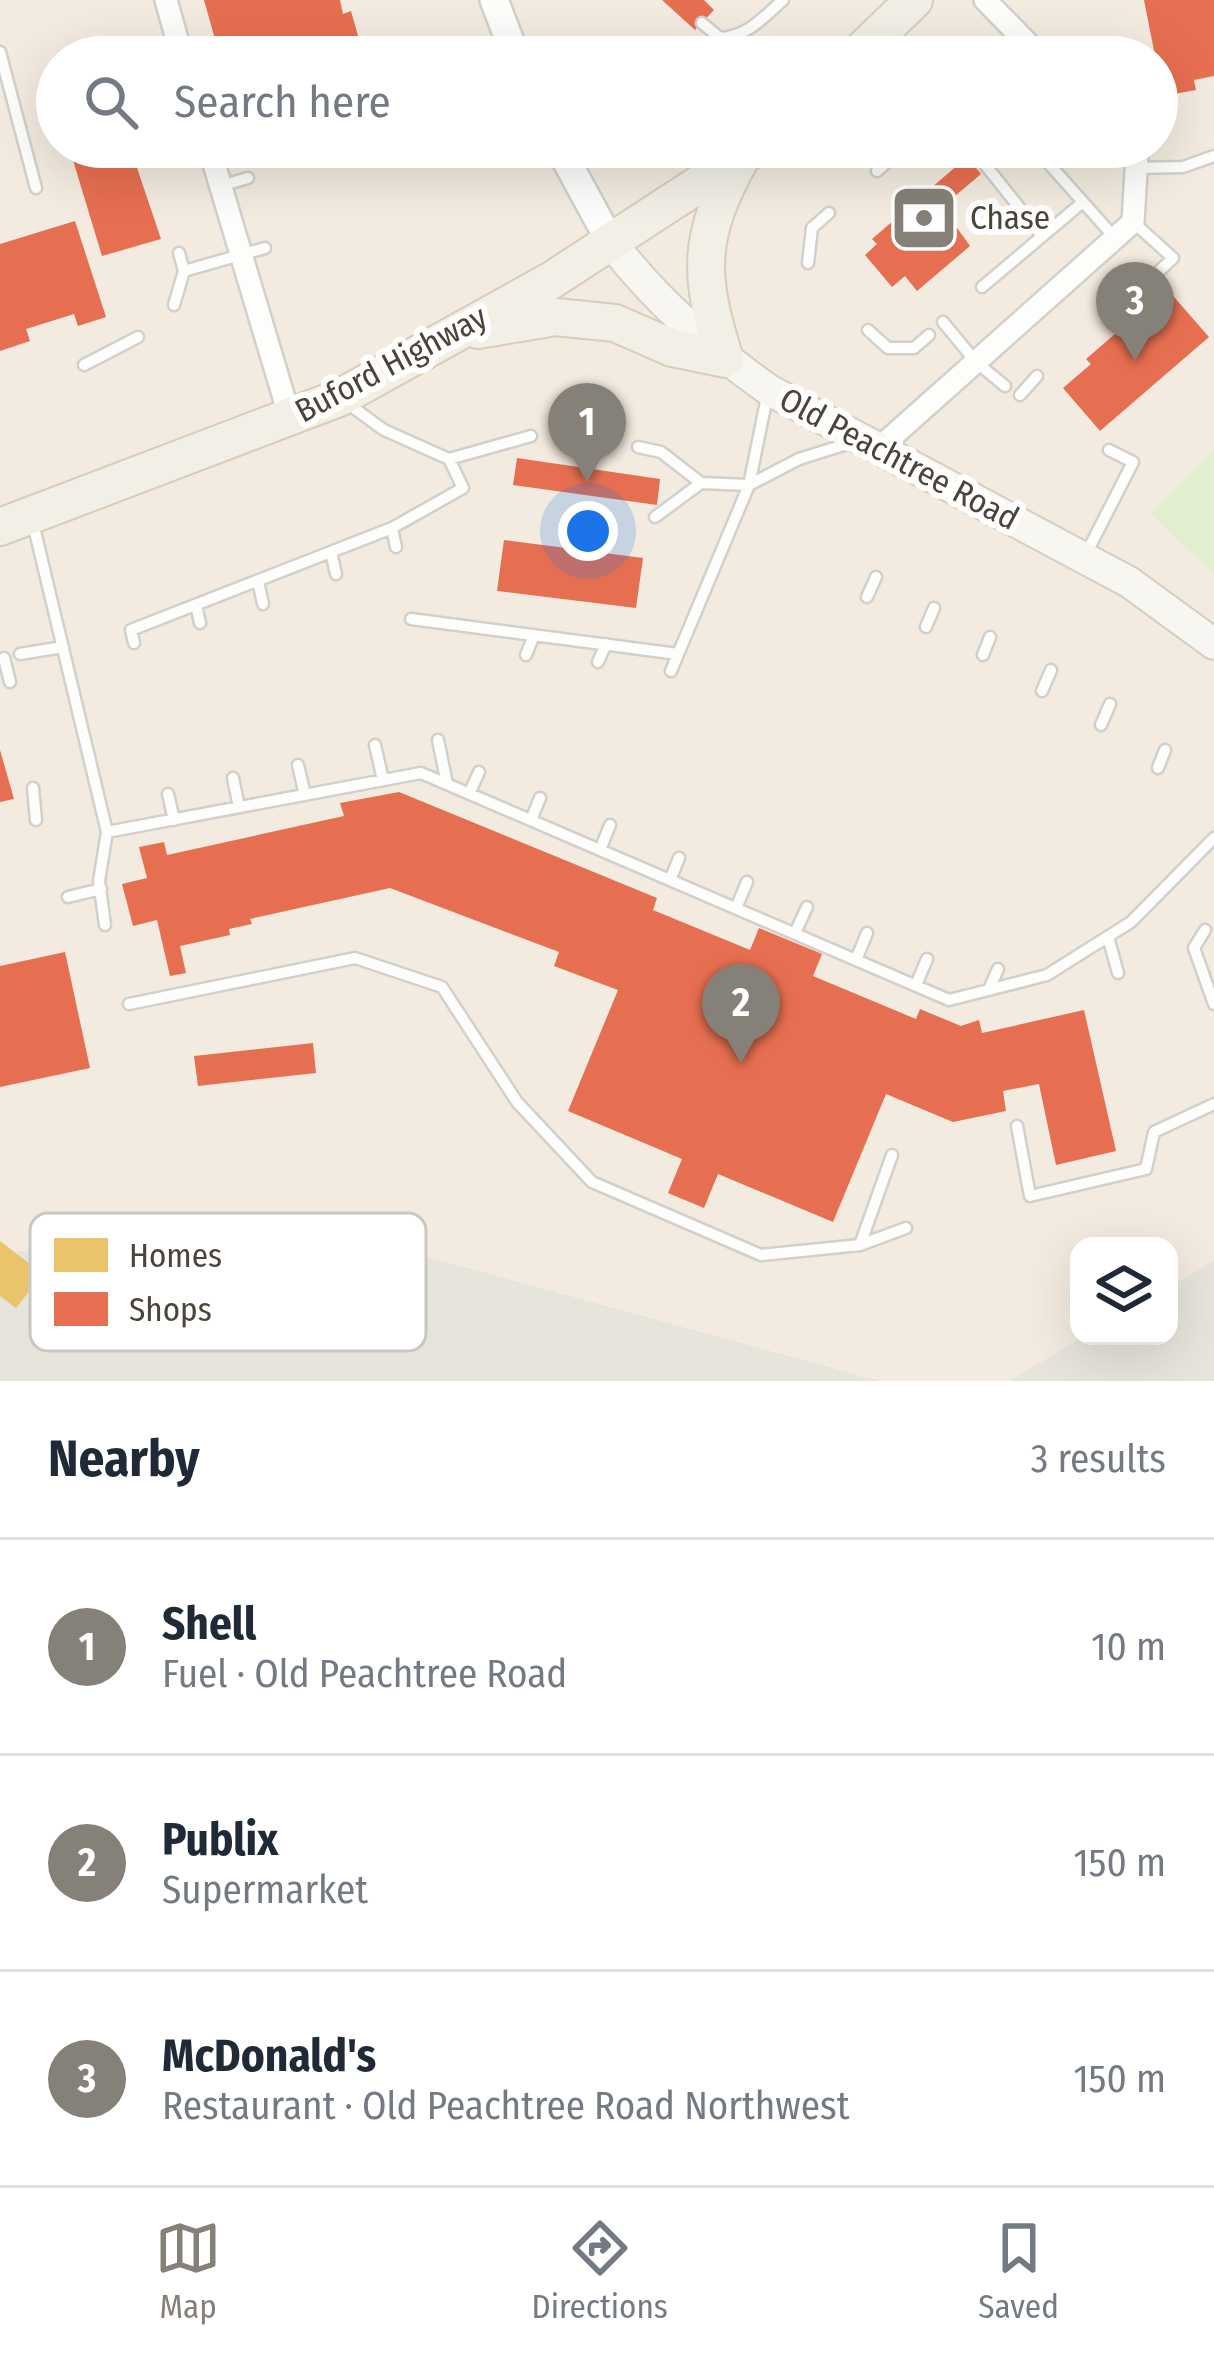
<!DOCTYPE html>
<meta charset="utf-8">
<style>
:root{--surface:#fff;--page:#f6f6f7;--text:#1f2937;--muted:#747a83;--line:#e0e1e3;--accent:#868178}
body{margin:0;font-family:"Fira Sans Condensed",sans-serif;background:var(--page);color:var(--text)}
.controls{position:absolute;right:36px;bottom:36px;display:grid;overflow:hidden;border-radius:24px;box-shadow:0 12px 48px #0002}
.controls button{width:108px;height:108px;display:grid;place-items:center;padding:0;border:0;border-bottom:3px solid var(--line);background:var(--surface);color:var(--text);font:60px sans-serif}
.you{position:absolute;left:588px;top:531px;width:42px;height:42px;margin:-30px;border:9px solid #fff;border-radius:50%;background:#1a73e8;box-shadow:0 0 0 18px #1a73e833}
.badge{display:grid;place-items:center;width:78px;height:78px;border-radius:50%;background:var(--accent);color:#fff;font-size:39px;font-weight:700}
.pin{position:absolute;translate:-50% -99px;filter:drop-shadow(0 3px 6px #0008)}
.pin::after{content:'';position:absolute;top:63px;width:42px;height:36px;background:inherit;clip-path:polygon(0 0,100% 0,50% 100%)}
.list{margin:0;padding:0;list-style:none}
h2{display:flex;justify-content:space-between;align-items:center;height:156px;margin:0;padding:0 48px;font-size:51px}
h2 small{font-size:39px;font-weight:400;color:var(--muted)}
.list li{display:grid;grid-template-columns:78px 1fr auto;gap:36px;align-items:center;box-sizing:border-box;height:216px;padding:0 48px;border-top:3px solid var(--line)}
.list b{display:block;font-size:45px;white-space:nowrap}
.list p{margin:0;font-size:39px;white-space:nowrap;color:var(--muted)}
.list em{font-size:39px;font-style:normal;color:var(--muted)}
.icon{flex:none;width:66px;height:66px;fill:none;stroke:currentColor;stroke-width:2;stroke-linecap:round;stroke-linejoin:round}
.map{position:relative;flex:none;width:1214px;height:1381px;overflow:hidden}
.search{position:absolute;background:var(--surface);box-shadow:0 12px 48px #0002;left:36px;right:36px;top:36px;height:132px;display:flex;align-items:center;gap:30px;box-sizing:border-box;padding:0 42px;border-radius:66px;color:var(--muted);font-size:45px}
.sheet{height:804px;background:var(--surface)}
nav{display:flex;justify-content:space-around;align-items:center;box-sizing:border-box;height:168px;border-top:3px solid var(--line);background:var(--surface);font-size:33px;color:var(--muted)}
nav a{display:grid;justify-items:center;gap:6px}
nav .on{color:var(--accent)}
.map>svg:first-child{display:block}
.residential{fill:#e7e4dc}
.commercial{fill:#f3ebdf;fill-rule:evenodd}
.green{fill:#e1eecf}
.homes{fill:#e9c46a}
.shops{fill:#e76f51}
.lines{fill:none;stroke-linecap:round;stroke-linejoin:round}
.service-casing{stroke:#d2d0cb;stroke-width:15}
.minor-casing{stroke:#d2d0cb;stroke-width:26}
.tertiary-casing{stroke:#d2d0cb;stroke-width:32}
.secondary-casing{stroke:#d3cfc5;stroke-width:34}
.primary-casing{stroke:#d6cebb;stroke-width:40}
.service{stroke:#fdfdfc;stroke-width:10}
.minor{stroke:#fdfdfc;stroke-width:21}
.tertiary{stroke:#fdfdfc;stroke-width:27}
.secondary{stroke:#f7f6f1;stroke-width:30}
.primary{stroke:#f2efe6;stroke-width:36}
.labels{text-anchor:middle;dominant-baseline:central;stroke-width:12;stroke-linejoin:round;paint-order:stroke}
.poi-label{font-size:33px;fill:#4b4439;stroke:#fff;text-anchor:start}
.street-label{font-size:33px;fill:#4b4439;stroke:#fff}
.key{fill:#fff;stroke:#c9c7c4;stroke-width:3}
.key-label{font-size:33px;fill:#4b4439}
</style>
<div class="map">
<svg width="1214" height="1381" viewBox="0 0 1214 1381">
<rect width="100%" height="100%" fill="#f4f2ee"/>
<path class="residential" d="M301 1222 881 1381H0V1253Z
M1214 1260V1381H1008L1085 1336H1169V1287Z"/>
<path class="commercial" d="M0 0H1214V450L1151 514 1214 574V1260L1169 1287V1246H1079V1336H1085L1008 1381H881L302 1222 0 1253ZM57 57H1157V147H57Z"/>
<path class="green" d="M1214 450V574L1151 514Z"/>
<path class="homes" d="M0 1241 43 1274 16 1308 0 1296Z"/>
<path class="shops" d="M204 0H340L343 14 351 11 364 57H220Z
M662 0H704L714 10 695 30Z
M1144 0H1214V76L1194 80 1196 90 1163 96Z
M69 147H130L161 239 102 256Z
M967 157 981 174 942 207 970 246 917 291 905 276 892 287 865 255 877 244 872 239Z
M75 221 106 317 78 326 74 314 26 329 30 341 0 351V244Z
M1167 289 1209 337 1100 431 1063 388 1091 364 1086 359Z
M517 458 660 479 657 505 513 485Z
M504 540 643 558 636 608 497 591Z
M0 750 14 799 0 802Z
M399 792 657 898 653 910 750 950 759 928 822 954 813 976 916 1019 920 1009 961 1026 979 1020 982 1033 1084 1010 1116 1151 1056 1165 1039 1084 1003 1091 1006 1111 953 1122 886 1094 833 1222 718 1174 704 1208 668 1193 682 1159 568 1111 618 990 554 966 559 952 390 888 250 919 252 924 229 929 230 935 180 946 186 973 170 976 157 920 133 926 122 884 147 878 139 847 164 842 167 855 344 816 340 803Z
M65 952 90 1068 0 1087V966Z
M313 1043 316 1073 198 1086 194 1056Z"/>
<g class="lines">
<defs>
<path id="service" d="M702 23 720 38C747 37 764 17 783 0
M0 52 36 188
M971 147 1042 236
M1034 147 1115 238
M1136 168 1183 167 1214 156
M877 171 904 147
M220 186 248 178
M1133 222 1173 258 1156 274
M179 253 184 271
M808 263 812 228 829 213
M982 287 1083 202
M174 305 184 271 265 248
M943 322 976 362 1005 386
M868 330 888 348H914L929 335
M84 365 138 337
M1020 395 1037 376
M347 403 384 430 449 459 531 436
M638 447 661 452 701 483
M655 517 701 483 749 485 799 459 850 443
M32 519 107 832 421 773 600 850
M392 528 396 547
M331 552 336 574
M1086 554 1133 462 1109 450
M258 581 263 604
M867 597 876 577
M196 605 200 623
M411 619 678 654
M926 627 934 608
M134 643 131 630 392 528 463 488 449 459
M20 654 63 647
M526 655 534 635
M983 655 990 637
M4 658 10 682
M598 662 606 644
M671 671 749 485 768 392
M1042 691 1051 670
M1101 725 1110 704
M438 740 447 784
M375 745 383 780
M298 765 305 795
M1158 768 1165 750
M233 778 239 807
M33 788 36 820
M168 794 174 820
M469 794 479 772
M531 820 540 798
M610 825 600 850 949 1000 1047 975 1131 922 1214 838
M670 880 679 858
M68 897 101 889
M736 908 747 882
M105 925 99 881 107 832
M1205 930 1194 948 1214 1004
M795 933 807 907
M1108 937 1118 973
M856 960 867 933
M916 985 927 959
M989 989 998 969
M129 1004 355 958 442 987 517 1102 592 1182 761 1255 860 1245 906 1228
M1017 1126 1030 1196 1146 1169 1154 1132 1214 1104
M860 1245 892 1155"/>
<path id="minor" d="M166 0 182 57
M985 0 1041 57
M209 147 290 418
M878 449 1133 222 1137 155 1128 147"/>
<path id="tertiary" d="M494 0 516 57
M559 147 610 241"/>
<path id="secondary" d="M610 241C655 300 708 347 769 390L1129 582 1214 644"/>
<path id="primary" d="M855 57 914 0
M478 330 556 317 615 323 672 348 725 359C698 275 697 237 741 158
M0 527 339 398 552 280 756 147"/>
</defs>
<use href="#service" class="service-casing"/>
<use href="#minor" class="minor-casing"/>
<use href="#tertiary" class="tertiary-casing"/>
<use href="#secondary" class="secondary-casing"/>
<use href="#primary" class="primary-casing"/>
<use href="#service" class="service"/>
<use href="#minor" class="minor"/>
<use href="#tertiary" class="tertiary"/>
<use href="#secondary" class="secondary"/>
<use href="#primary" class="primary"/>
</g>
<defs>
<symbol id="bank-square" viewBox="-11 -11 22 22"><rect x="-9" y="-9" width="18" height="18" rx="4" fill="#868178" stroke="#fff"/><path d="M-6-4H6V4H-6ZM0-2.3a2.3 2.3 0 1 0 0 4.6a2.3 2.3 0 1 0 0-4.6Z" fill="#fff"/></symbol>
</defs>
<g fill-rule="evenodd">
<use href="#bank-square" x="886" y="180" width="76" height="76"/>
</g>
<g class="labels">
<g class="poi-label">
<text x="970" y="218">Chase</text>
</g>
<g class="street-label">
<text transform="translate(391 364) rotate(-28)">Buford Highway</text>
<text transform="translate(899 459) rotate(28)">Old Peachtree Road</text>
</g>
</g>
<rect x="30" y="1213" width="396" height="138" rx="18" class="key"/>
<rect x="54" y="1238" width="54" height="34" fill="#e9c46a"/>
<rect x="54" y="1292" width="54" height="34" fill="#e76f51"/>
<g class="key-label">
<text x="129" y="1267">Homes</text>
<text x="129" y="1321">Shops</text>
</g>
</svg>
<div class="controls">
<button><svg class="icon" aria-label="layers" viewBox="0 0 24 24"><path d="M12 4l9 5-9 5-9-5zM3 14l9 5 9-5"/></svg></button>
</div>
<div class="you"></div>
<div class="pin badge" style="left:587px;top:482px">1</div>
<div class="pin badge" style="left:741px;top:1063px">2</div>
<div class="pin badge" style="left:1135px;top:361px">3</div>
<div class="search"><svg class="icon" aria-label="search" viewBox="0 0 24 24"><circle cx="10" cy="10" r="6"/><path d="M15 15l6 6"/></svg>Search here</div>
</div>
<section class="sheet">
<h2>Nearby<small>3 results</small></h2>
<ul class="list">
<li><span class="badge">1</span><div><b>Shell</b><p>Fuel · Old Peachtree Road</p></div><em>10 m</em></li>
<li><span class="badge">2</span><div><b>Publix</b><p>Supermarket</p></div><em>150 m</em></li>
<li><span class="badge">3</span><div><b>McDonald's</b><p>Restaurant · Old Peachtree Road Northwest</p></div><em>150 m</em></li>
</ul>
</section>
<nav>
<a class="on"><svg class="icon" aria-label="map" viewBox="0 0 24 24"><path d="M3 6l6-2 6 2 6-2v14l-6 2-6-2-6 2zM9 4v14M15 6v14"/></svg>Map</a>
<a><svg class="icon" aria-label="directions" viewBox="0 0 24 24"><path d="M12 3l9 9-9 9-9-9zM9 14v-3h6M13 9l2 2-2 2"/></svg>Directions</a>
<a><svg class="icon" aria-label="saved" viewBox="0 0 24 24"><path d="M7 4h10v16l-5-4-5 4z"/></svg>Saved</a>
</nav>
